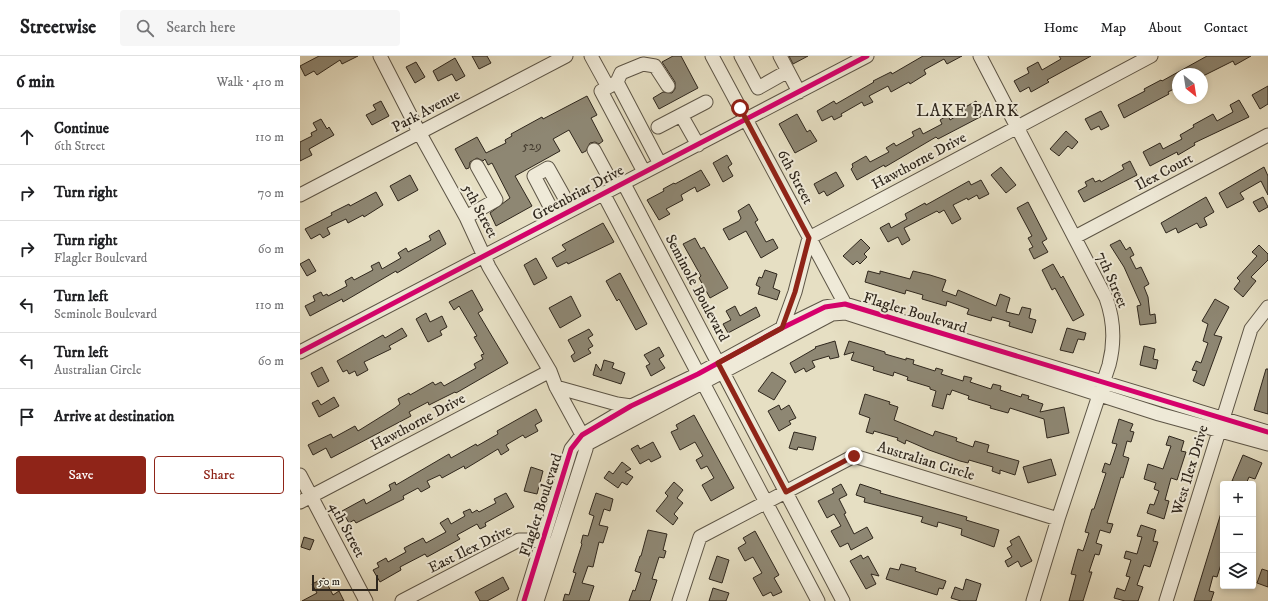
<!DOCTYPE html>
<meta charset="utf-8">
<style>
:root{--surface:#fff;--page:#f6f6f6;--text:#202124;--muted:#757577;--line:#e0e0e0;--accent:#8f2418}
body{margin:0;font-family:"IM FELL DW Pica",serif;background:var(--page);color:var(--text)}
.controls{position:absolute;right:12px;bottom:12px;display:grid;overflow:hidden;border-radius:4px;box-shadow:0 2px 6px #0003}
.controls button{width:36px;height:36px;display:grid;place-items:center;padding:0;border:0;border-bottom:1px solid var(--line);background:var(--surface);color:var(--text);font:20px sans-serif}
.compass{position:absolute;left:872px;top:12px;width:36px;height:36px;border-radius:50%;background:var(--surface);box-shadow:0 2px 6px #0003;rotate:150deg}
.scale{position:absolute;left:12px;bottom:10px;width:66px;box-sizing:border-box;padding-left:4px;border:2px solid #2f271d;border-top:0;font-size:11px;line-height:14px;white-space:nowrap;color:#2f271d;-webkit-text-stroke:3px #efead8;paint-order:stroke}
.stop{position:absolute;width:12px;height:12px;margin:-9px;border:3px solid #8f2418;border-radius:50%;background:#fff}
.stop.end{background:#8f2418;border-color:#fff;box-shadow:0 1px 4px #0008}
.list{margin:0;padding:0;list-style:none}
h2{display:flex;justify-content:space-between;align-items:center;height:52px;margin:0;padding:0 16px;font-size:17px}
h2 small{font-size:13px;font-weight:400;color:var(--muted)}
.list li{display:grid;grid-template-columns:26px 1fr auto;gap:12px;align-items:center;box-sizing:border-box;height:56px;padding:0 16px;border-top:1px solid var(--line)}
.list b{display:block;font-size:15px;white-space:nowrap}
.list p{margin:0;font-size:13px;white-space:nowrap;color:var(--muted)}
.list em{font-size:13px;font-style:normal;color:var(--muted)}
.actions{display:flex;gap:8px;padding:12px 16px}
.actions a{flex:1;padding:9px 0;border:1px solid var(--accent);border-radius:4px;text-align:center;font-size:14px;color:var(--accent)}
.actions .main{background:var(--accent);color:#fff}
.icon{flex:none;width:22px;height:22px;fill:none;stroke:currentColor;stroke-width:2;stroke-linecap:round;stroke-linejoin:round}
.map{position:relative;flex:none;width:968px;height:545px;overflow:hidden}
header{display:flex;align-items:center;gap:24px;box-sizing:border-box;height:56px;padding:0 20px;background:var(--surface);border-bottom:1px solid var(--line)}
header strong{font-size:19px}
nav{display:flex;gap:22px;margin-inline-start:auto;font-size:14px}
.search{width:280px;height:36px;background:var(--page);display:flex;align-items:center;gap:10px;box-sizing:border-box;padding:0 14px;border-radius:4px;color:var(--muted);font-size:15px}
main{display:flex}
aside{flex:1;background:var(--surface)}
.map>svg:first-child{display:block}
.building{fill:#8e8773;stroke:#2f271d}
.lines{fill:none;stroke-linecap:round;stroke-linejoin:round}
.minor-casing{stroke:#5d5546;stroke-width:15}
.minor{stroke:#efead8;stroke-width:13}
.cycleway-casing{stroke:#efead8;stroke-width:8}
.cycleway{stroke:#d6006c;stroke-width:5}
.route{stroke:#8f2418;stroke-width:5}
.labels{text-anchor:middle;dominant-baseline:central;stroke-width:4;stroke-linejoin:round;paint-order:stroke}
.number-label{font-size:13px;fill:#473f32}
.street-label{font-size:15px;fill:#2f271d;stroke:#efead8}
.quarter-label{font-size:17px;letter-spacing:1px;fill:#2f271d;stroke:#efead8}
</style>
<header>
<strong>Streetwise</strong>
<div class="search"><svg class="icon" aria-label="search" viewBox="0 0 24 24"><circle cx="10" cy="10" r="6"/><path d="M15 15l6 6"/></svg>Search here</div>
<nav><a>Home</a><a>Map</a><a>About</a><a>Contact</a></nav>
</header>
<main>
<aside>
<h2>6 min<small>Walk · 410 m</small></h2>
<ul class="list">
<li><svg class="icon" aria-label="ahead" viewBox="0 0 24 24"><path d="M12 20V5M6 11l6-6 6 6"/></svg><div><b>Continue</b><p>6th Street</p></div><em>110 m</em></li>
<li><svg class="icon" aria-label="right" viewBox="0 0 24 24"><path d="M7 20v-9h11M14 6l5 5-5 5"/></svg><div><b>Turn right</b></div><em>70 m</em></li>
<li><svg class="icon" aria-label="right" viewBox="0 0 24 24"><path d="M7 20v-9h11M14 6l5 5-5 5"/></svg><div><b>Turn right</b><p>Flagler Boulevard</p></div><em>60 m</em></li>
<li><svg class="icon" aria-label="left" viewBox="0 0 24 24"><path d="M17 20v-9H6M10 6l-5 5 5 5"/></svg><div><b>Turn left</b><p>Seminole Boulevard</p></div><em>110 m</em></li>
<li><svg class="icon" aria-label="left" viewBox="0 0 24 24"><path d="M17 20v-9H6M10 6l-5 5 5 5"/></svg><div><b>Turn left</b><p>Australian Circle</p></div><em>60 m</em></li>
<li><svg class="icon" aria-label="arrive" viewBox="0 0 24 24"><path d="M6 21V4h12l-3 4 3 4H6"/></svg><div><b>Arrive at destination</b></div></li>
</ul>
<div class="actions"><a class="main">Save</a><a>Share</a></div>
</aside>
<div class="map">
<svg width="968" height="545" viewBox="0 0 968 545">
<rect width="100%" height="100%" fill="#e6dfc3"/>
<filter id="stains"><feTurbulence type="fractalNoise" baseFrequency=".005" numOctaves="4"/><feColorMatrix values="0 0 0 0 .2 0 0 0 0 .09 0 0 0 0 .02 0 0 0 .5 -.17"/></filter>
<radialGradient id="worn" r=".72"><stop offset=".6" stop-color="#630" stop-opacity="0"/><stop offset="1" stop-color="#630" stop-opacity=".3"/></radialGradient>
<path class="building" d="M19 0H58L42 8 40 4 17 19 14 15 5 20 0 10Z
M172 0H187L191 7 179 13Z
M373 0H381L398 32 359 53 353 42 363 36 372 37 375 33V26L362 6Z
M489 0H508L493 8Z
M623 0H662L647 8 644 3 624 14 626 18 610 28 609 26 591 36 588 30 569 40 573 46 564 50 562 46 541 58 542 60 534 64 532 60 522 65 517 55 534 45 536 48 574 26 573 25 591 16 592 18Z
M759 0H791L747 24 749 26 731 36 729 31 720 36 714 25 729 17 727 12 738 6 742 14 761 3Z
M907 0H951L935 9 933 5 903 20 902 18H878V31L868 36 869 38 824 62 818 49 845 35 844 33 861 24 862 25Z
M155 2 165 20 156 25 152 18 138 25 133 15Z
M116 6 125 21 115 27 106 11Z
M968 30V48L960 53 952 39Z
M287 40 297 59 291 62 303 85 299 88 295 86 290 87 286 95 282 97 269 74 253 83 260 95 215 120 232 150 196 170 190 157 210 142 192 107 188 109 185 103 183 105 177 102 170 106 169 112 166 113 155 93 177 81 186 97 206 87 205 84 212 80 211 78 242 61 243 63Z
M939 44 949 61 894 87 895 89 878 99 877 96 850 110 843 96 860 87 863 93 882 83 880 79 894 71 893 69 913 58 917 65 933 56 930 49Z
M81 45 89 60 72 69 66 59 76 54 73 49Z
M676 45 684 59 638 83 636 81 585 111 584 109 557 124 551 113 553 111 552 108 566 100 570 106 589 96 586 92 594 87 596 90 614 80 612 76 620 72 623 78 642 68 640 64 648 59 650 64 663 56 662 53Z
M801 55 809 70 801 74 799 70 791 74 785 63Z
M497 58 507 76 510 74 517 85 495 97 479 68Z
M21 63 27 73 29 71 34 79 9 93 12 99 0 105V86L12 80 11 77 17 74 13 67Z
M766 75 778 86 772 93 768 90 759 100 750 93Z
M427 99 432 108 428 111 433 120 423 126 413 107Z
M830 105 837 119 784 146 778 135 787 130 785 126 793 122 795 126 800 124 801 126 824 113 822 109Z
M701 111 716 129 706 137 691 119Z
M964 111 968 120V139L961 125 940 137 944 143 927 152 919 137Z
M401 114 410 129 397 136 395 131 381 139 383 144 366 153 370 158 359 164 347 144 364 135 363 133 374 127 375 128Z
M536 116 544 130 527 140 524 135 519 138 514 128Z
M110 119 118 134 98 145 90 130Z
M681 124 689 138 679 143 677 139 668 144 667 142 653 149 661 163 652 168 644 154 639 157 637 155 604 172 610 184 602 189 598 181 588 186 580 172 589 167 591 172 607 163 605 158 625 147 626 149 669 125 671 129Z
M76 136 83 149 64 161 63 159 48 167 46 163 27 172 30 178 23 182 20 178 11 183 5 173 32 159 31 157 49 148 50 150Z
M906 141 914 156 904 162 907 169 900 172 897 167 878 177 876 172 866 177 861 167Z
M963 141 968 151 959 156 953 146Z
M728 146 747 183 742 186 748 196 734 203 729 193 733 191 728 182 732 180 717 152Z
M449 148 458 164 455 166 466 186 473 183 478 192 461 202 446 175 429 184 423 173 439 165 441 162 438 155Z
M303 167 314 186 268 208 267 206 257 211 252 202 266 194 262 189Z
M139 174 146 188 97 217 96 215 43 246 42 243 10 260 5 250 15 245 13 240 21 236 23 240 27 238 28 240 47 230 45 225 52 221 54 224 73 214 71 210 79 206 82 213 101 202 98 197 106 192 108 196 131 184 129 180Z
M395 182 401 193 404 191 428 232 410 242 399 222 401 220 383 188Z
M561 183 570 192 564 198 567 201 560 208 557 205 553 209 543 200Z
M820 184 826 194 830 191 834 199 830 201 836 213 841 211 849 228 844 231 848 241 850 259 855 258 856 267 840 269 837 250 841 249 824 211 810 189Z
M959 189 968 198V204L951 221 956 225 943 241 934 233 940 225 937 222 957 200 952 196Z
M236 202 247 222 234 229 224 209Z
M9 203 16 215 7 220 0 208Z
M753 208 761 222 763 220 784 259 773 265 755 232 752 234 742 214Z
M465 214 477 218 473 232 480 235 477 244 458 238 460 231 456 229 459 221 462 222Z
M568 215 580 218V215L610 223 613 215 630 219 646 224 642 235 656 240 658 234 696 250 700 238 710 242 706 256 719 259 722 251 731 253 729 262 736 264 732 277 709 270 710 266 692 261 691 265 667 258 669 253 647 245 646 250 622 243 623 239 606 234 605 238 565 226Z
M320 217 347 268 336 274 319 243 317 245 306 225Z
M172 234 183 254 178 257 208 307 156 337 155 336 129 349 128 346 109 356 111 360 31 402 26 392 13 399 8 389 14 386 31 378 33 382 55 370 58 375 95 352 100 348 98 343 109 337 110 339 133 326 135 329 141 326 144 330 176 312 174 308 183 303 181 299 184 298 174 281 177 280 159 250 154 254 149 246Z
M271 240 281 260 260 272 249 252Z
M915 243 929 251 914 279 922 281 904 330 893 325 897 315 892 314 896 305 901 307 908 287 903 285 908 268 902 265Z
M435 250 440 260 456 251 460 260 428 277 423 268 431 264 426 255Z
M126 257 130 266 142 260 147 271 140 275 142 279 128 286 116 263Z
M102 272 107 280 89 290 91 293 64 306 68 314 57 320 55 315 49 318 47 314 43 316 37 305 83 279 85 282Z
M767 272 786 277 784 284 778 283 773 297 760 294Z
M289 273 293 279 288 282 293 290 288 293 291 297 274 306 271 300 275 297 268 284Z
M535 285 539 301 530 303 529 300 512 305 515 311 506 316 504 312 495 317 490 307 516 292 515 291Z
M549 285 585 296V298L606 304V302L614 304 613 308 635 315 636 312 643 314 641 318 663 325 664 320 672 322 670 326 691 333 693 328 701 330 700 334 721 341 722 338 729 340 728 343 743 348 740 356 764 351 769 377 747 382 744 363 710 352 708 357 690 352 691 350 668 343 669 340 652 334 650 339 647 338 643 353 632 350 636 335 630 333V331L607 324 608 321 594 316 593 320 573 314 574 311 551 304 554 296 544 299Z
M844 290 855 293 853 303 858 304 856 313 840 309Z
M359 291 364 300 359 303 365 312 351 320 346 310 350 308 344 299Z
M304 304 314 307 312 312 325 317 321 328 293 319 296 308 301 315Z
M22 311 29 325 18 331 11 317Z
M966 313H968V358L954 354Z
M472 316 486 325 474 344 458 335Z
M565 338 590 346 589 348 598 351 594 364 633 380 635 375 657 382 656 385 673 391 675 385 689 389 687 396 719 405 715 419 700 414V418L692 415 693 411 669 404 668 407 660 405 629 394 606 384 605 388 597 384 598 382 574 375 573 378 566 376 570 362 559 358Z
M34 341 39 350 19 361 12 347 18 344 21 349Z
M479 349 481 354 489 349 496 362 489 365 491 368 479 375 468 355Z
M236 353 242 365 235 369 238 375 225 382 223 379 206 389 209 394 201 399 198 393 165 413 164 410 142 422 140 419 127 425 130 431 121 436 118 432 103 440 104 443 56 467 54 464 49 467 42 455 64 443 66 448 91 434 89 429 95 426 96 429 149 398 151 402 176 388 177 390 198 378 197 375Z
M394 359 434 432 411 445 402 429 414 422 407 410 401 413 396 404 403 400 395 386 380 394 371 376 378 373 376 369Z
M819 363 833 368 830 375 834 376 831 386 827 385 823 400 829 402 823 422 821 421 807 467 813 468 810 477 800 474 796 487 802 489 799 499 795 498 789 516H792L783 545H769L776 519 771 518 778 493 783 495 789 477 785 476 792 453H794L806 417 802 416 805 407 810 409 817 388 812 387Z
M494 376 516 381 513 394 498 391 497 394 489 392Z
M869 380 884 385 881 395 886 396 877 424 871 422 865 444 869 445 864 463 847 457 850 448 854 449 859 435 854 433 856 427 844 423 848 408 863 413 871 390 866 389Z
M353 386 361 401 351 406 349 403 340 408 331 393 338 389 340 393Z
M943 399 962 407 955 423 949 421 946 428 932 425Z
M751 403 756 419 728 427 723 411Z
M322 406 331 413 325 416 333 421 327 429 322 426 318 432 304 422 309 415 313 418Z
M231 411 243 415 237 438 224 435Z
M374 426 383 434 377 442 383 447 374 458 378 462 373 469 356 455 368 440 365 437Z
M541 428 547 439 539 443 546 457 544 458 554 478 567 471 573 482 551 494 548 487 540 491 531 475 541 470 534 458 527 462 518 445 534 437 532 433Z
M560 428 581 435 580 437 667 461 666 464 699 474 694 491 661 479 662 473 638 466 637 471 621 466 623 461 564 446 565 442 556 439Z
M206 437 214 451 185 467 186 470 180 473 177 468 157 479 160 483 127 501 125 498 100 511 101 514 80 526 73 514 79 511 77 507 86 502 88 506 106 496 104 492 123 482 126 487 146 476 140 467 148 462 151 468 165 460 163 456 170 453 172 457 177 454 179 456 196 447 194 443Z
M296 437 313 443 310 455 304 453 299 469 308 471 303 487 299 486 293 511 288 510 282 527 294 530 289 545H263L265 538 269 539 276 517 273 516 282 488 281 487 283 479 288 480 294 460 289 458Z
M921 457H923V502L917 521 913 520 909 535 914 536 911 545H894Z
M841 469 856 474 853 485 858 486 850 511 844 509 837 529 843 531 838 545H825L814 542 817 532 825 535 830 521 826 520 831 504 824 502 826 495 837 498 842 481 837 480Z
M348 474 367 478 363 494 366 495 364 502 359 501 352 523 357 524 350 545H329L333 534 335 535 341 517 335 515 340 500H341Z
M455 475 479 519 474 522 482 536 473 540 471 536 463 540 453 522 462 517 453 501 445 505 438 492 446 487 443 482Z
M719 480 732 505 721 511 718 505 708 511 705 505 712 501 707 492 712 489 710 485Z
M4 481 14 484 10 494 1 491Z
M561 499 563 503 568 500 579 520 571 518 576 528 566 533 550 505Z
M417 500 429 504 422 527 409 523Z
M601 508 616 512 615 515 646 525 643 533 639 532 637 539 586 523 590 512 599 514Z
M962 513 968 515V531L957 527Z
M203 521 209 533 187 545H180L175 536Z
M24 522 33 539 39 535 44 545H2L17 537 12 528Z
M666 523 681 528 676 545H661L651 542 655 531 663 534Z
M413 532 429 537 426 545H409Z"/>
<g class="lines">
<defs>
<path id="minor" d="M80 0 119 76 166 161 189 211 250 315 256 331 286 386
M291 0 308 31
M412 0 545 248 546 255
M441 0 458 32 488 15
M480 0 499 36
M680 0 806 242C814 264 815 286 809 309L758 463 733 545
M317 26 321 17 343 8 355 10 368 30
M381 59 398 89
M358 71 406 46
M294 94 314 131
M344 116 301 35 317 26 360 108
M323 126 543 545
M303 137 518 545
M0 139 266 0
M166 161 196 144 177 110
M256 162 234 120 248 112 271 153
M775 181 968 79
M482 272 495 236 509 182 851 0
M0 296 567 0
M256 331 317 348 331 350
M0 419 66 545
M0 446 250 315
M102 545 219 484H233L249 489
M224 545 271 393 282 379 331 350 398 318 482 272 525 251 545 248 968 376
M237 545 286 393 287 388 532 258 546 257 859 358 968 388
M379 545 400 481 554 400 758 463
M866 545 951 273 968 251"/>
</defs>
<use href="#minor" class="minor-casing"/>
<use href="#minor" class="minor"/>
<defs>
<path id="cycleway" d="M0 296 567 0
M224 545 271 393 282 379 331 350 398 318 482 272 525 251 545 248 968 376"/>
</defs>
<use href="#cycleway" class="cycleway-casing"/>
<use href="#cycleway" class="cycleway"/>
</g>
<g class="lines">
<path class="route" d="M440 52 509 182 495 236 482 272 418 307 486 436 554 400"/>
</g>
<g class="labels">
<g class="number-label">
<text x="232" y="90">529</text>
</g>
<g class="street-label">
<text transform="translate(126 55) rotate(-28)">Park Avenue</text>
<text transform="translate(619 105) rotate(-28)">Hawthorne Drive</text>
<text transform="translate(864 116) rotate(-28)">Ilex Court</text>
<text transform="translate(495 121) rotate(62)">6th Street</text>
<text transform="translate(278 137) rotate(-28)">Greenbriar Drive</text>
<text transform="translate(180 155) rotate(62)">5th Street</text>
<text transform="translate(812 224) rotate(67)">7th Street</text>
<text transform="translate(397 232) rotate(62)">Seminole Boulevard</text>
<text transform="translate(615 257) rotate(17)">Flagler Boulevard</text>
<text transform="translate(118 366) rotate(-28)">Hawthorne Drive</text>
<text transform="translate(626 405) rotate(17)">Australian Circle</text>
<text transform="translate(890 414) rotate(-73)">West Ilex Drive</text>
<text transform="translate(241 449) rotate(-72)">Flagler Boulevard</text>
<text transform="translate(47 474) rotate(62)">4th Street</text>
<text transform="translate(170 493) rotate(-26)">East Ilex Drive</text>
</g>
<g class="quarter-label">
<text x="668" y="55">LAKE PARK</text>
</g>
</g>
<rect width="100%" height="100%" filter="url(#stains)"/>
<rect width="100%" height="100%" fill="url(#worn)"/>
</svg>
<div class="controls">
<button>+</button>
<button>−</button>
<button><svg class="icon" aria-label="layers" viewBox="0 0 24 24"><path d="M12 4l9 5-9 5-9-5zM3 14l9 5 9-5"/></svg></button>
</div>
<svg class="compass" viewBox="-18 -18 36 36"><path d="M0-13l5 13h-10z" fill="#e53935"/><path d="M0 13l5-13h-10z" fill="#757577"/></svg>
<div class="scale">50 m</div>
<div class="stop" style="left:440px;top:52px"></div>
<div class="stop end" style="left:554px;top:400px"></div>
</div>
</main>
